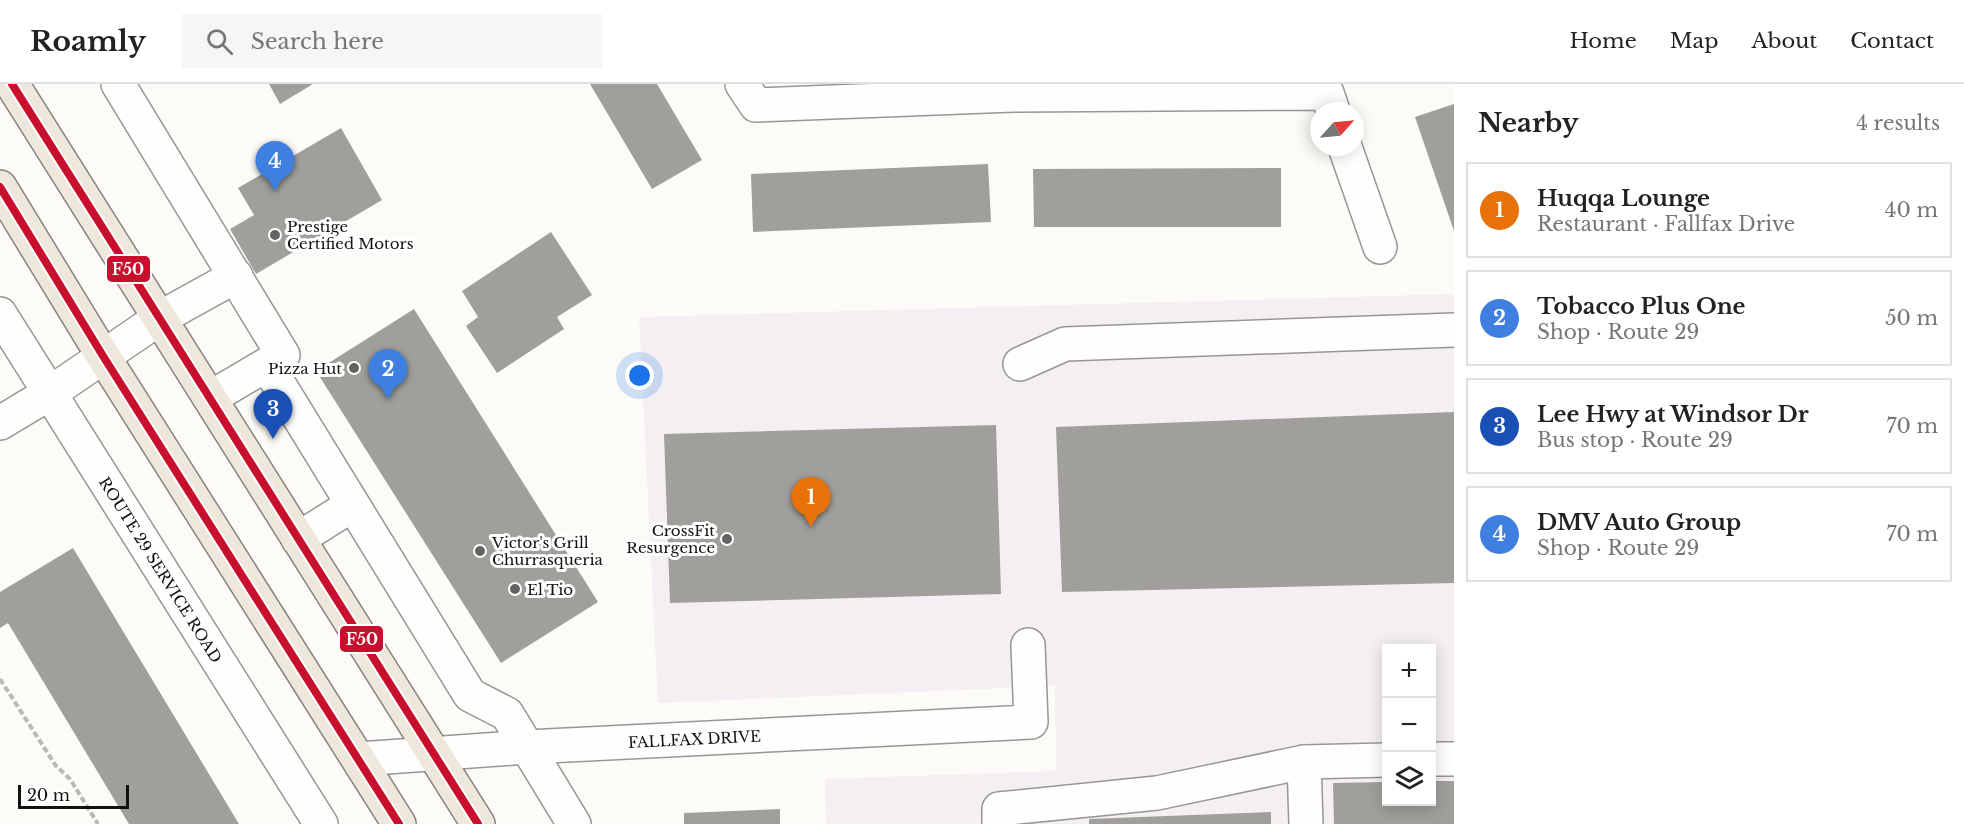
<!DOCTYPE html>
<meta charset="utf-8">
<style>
:root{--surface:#fff;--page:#f6f6f6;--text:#222;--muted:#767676;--line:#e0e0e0;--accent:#646362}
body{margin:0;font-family:"Libre Baskerville",serif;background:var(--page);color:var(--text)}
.controls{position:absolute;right:18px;bottom:18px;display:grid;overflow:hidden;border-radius:0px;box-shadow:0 3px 15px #0003}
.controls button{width:54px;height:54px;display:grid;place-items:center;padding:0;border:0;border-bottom:2px solid var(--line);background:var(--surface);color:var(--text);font:30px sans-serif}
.compass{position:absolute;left:1310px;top:18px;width:54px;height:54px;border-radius:50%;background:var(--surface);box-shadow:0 3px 15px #0003;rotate:63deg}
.scale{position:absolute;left:18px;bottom:15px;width:111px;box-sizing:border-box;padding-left:6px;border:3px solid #111;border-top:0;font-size:16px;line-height:21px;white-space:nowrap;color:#111;-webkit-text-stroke:4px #fff;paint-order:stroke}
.you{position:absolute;left:640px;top:292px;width:21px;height:21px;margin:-15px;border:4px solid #fff;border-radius:50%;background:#1a73e8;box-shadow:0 0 0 9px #1a73e833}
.badge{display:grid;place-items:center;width:39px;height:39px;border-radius:50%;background:var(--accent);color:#fff;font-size:20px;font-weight:700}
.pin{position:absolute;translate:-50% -50px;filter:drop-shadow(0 2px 3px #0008)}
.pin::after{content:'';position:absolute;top:32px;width:21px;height:18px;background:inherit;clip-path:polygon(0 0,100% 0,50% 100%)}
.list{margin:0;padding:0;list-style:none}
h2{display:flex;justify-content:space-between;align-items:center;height:78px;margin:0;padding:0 24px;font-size:26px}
h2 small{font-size:20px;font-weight:400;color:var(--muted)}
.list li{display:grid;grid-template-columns:39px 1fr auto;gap:18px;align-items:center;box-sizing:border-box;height:96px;margin:0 12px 12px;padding:0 12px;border:2px solid var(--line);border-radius:0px}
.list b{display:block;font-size:22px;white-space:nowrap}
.list p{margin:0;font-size:20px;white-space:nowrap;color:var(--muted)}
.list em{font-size:20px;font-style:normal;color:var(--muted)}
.icon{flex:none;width:33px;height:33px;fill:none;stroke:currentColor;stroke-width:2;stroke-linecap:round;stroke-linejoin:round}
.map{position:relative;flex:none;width:1454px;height:740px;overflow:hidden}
header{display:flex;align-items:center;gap:36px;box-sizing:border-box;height:84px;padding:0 30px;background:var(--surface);border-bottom:2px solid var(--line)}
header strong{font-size:28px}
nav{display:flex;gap:33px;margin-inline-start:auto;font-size:21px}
.search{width:420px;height:54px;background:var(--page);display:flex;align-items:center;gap:15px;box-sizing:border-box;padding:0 21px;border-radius:0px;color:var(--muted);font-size:22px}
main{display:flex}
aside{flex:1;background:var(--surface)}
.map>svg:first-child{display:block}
.industrial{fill:#f4eff3;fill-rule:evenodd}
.building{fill:#a19f9c}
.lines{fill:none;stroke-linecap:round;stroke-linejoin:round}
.minor-casing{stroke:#979695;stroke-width:36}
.major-casing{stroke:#858482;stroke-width:36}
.path{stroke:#b9b9b8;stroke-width:4;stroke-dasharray:6 3;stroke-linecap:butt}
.minor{stroke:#fffefe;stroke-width:33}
.major{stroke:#ede7dc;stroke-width:33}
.bus-1-casing{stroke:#fff;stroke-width:12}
.bus-1{stroke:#c8102e;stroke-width:8}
.poi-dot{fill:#646362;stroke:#fff;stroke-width:2}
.labels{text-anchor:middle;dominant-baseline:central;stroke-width:6;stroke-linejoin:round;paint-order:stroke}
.poi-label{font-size:15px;fill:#111;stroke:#fff;text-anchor:start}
.street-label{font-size:15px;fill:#111;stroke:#fff}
.line-badge{stroke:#fff;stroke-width:2}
.badge-label{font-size:16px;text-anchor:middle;font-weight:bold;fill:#fff}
</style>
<header>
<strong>Roamly</strong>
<div class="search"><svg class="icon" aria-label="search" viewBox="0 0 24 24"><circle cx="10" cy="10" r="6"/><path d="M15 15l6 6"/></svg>Search here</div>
<nav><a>Home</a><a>Map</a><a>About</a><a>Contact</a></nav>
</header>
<main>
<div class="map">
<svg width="1454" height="740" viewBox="0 0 1454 740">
<rect width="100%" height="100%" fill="#fdfbf7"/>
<path class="industrial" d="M1454 210V740H826L825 695 1056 687 1055 602 658 619 639 233ZM1386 564H1432V718H1386Z"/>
<path class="building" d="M269 0H313L280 20Z
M590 0H657L702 76 652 105Z
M1454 20V147L1415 33Z
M341 44 382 116 256 190 230 145 254 131 238 104Z
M988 80 991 138 753 148 751 90Z
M1281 84V143H1034L1033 85Z
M551 148 592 211 557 233 564 245 497 289 466 242 478 233 462 207Z
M414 225 598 518 501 579 316 287Z
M1454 328V499L1062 508 1056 343Z
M996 341 1001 510 670 519 664 350Z
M73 464 239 740H129L8 539 0 544V508Z
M1432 697H1454V740H1334L1333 699 1386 698V718H1432Z
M780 725V740H684V729Z
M1271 728V740H1089V735Z"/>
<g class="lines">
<defs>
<g id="minor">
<path d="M118 0 283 271 210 314"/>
<path d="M742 0 756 21 1013 11 1327 9 1333 27"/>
<path d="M1345 63 1380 163"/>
<path id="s1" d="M0 230 321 740"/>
<path d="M1020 280 1065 260 1454 246"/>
<path d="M267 281 470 611 507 630 574 740"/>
<path d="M0 339 50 309 160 234 236 192"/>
<path d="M298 455 352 421"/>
<path id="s2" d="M359 675 527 663 1031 638 1028 561"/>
<path d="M1432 675H1454"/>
<path d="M1304 678 1306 740"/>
<path d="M999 740V725L1157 709 1304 678 1386 676"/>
</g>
<path id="major" d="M12 0 478 740
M0 103 103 272 399 740"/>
</defs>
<use href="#minor" class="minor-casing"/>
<use href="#major" class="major-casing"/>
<path class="path" d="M0 595 56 682 70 695 98 740"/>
<use href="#minor" class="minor"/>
<use href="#major" class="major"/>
<defs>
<path id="bus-1" d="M12 0 478 740
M0 103 103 272 399 740"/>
</defs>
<use href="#bus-1" class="bus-1-casing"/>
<use href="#bus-1" class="bus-1"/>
</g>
<g class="poi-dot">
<circle cx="275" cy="151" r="6"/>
<circle cx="354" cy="284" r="6"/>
<circle cx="727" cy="455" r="6"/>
<circle cx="480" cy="467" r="6"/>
<circle cx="515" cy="505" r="6"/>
</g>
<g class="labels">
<g class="poi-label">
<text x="287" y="142">Prestige<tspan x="287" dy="17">Certified Motors</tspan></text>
<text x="342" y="284" text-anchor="end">Pizza Hut</text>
<text x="715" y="446" text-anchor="end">CrossFit<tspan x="715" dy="17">Resurgence</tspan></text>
<text x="492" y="458">Victor's Grill<tspan x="492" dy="17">Churrasqueria</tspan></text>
<text x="527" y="505">El Tio</text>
</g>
<g class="street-label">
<text stroke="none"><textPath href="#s1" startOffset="302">ROUTE 29 SERVICE ROAD</textPath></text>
<text stroke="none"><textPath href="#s2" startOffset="336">FALLFAX DRIVE</textPath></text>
</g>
</g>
<g class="line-badge">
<rect x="106" y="171" width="45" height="28" rx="6" fill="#c8102e"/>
<rect x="339" y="541" width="45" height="28" rx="6" fill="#c8102e"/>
</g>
<g class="badge-label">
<text x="128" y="191">F50</text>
<text x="362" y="561">F50</text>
</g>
</svg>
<div class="controls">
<button>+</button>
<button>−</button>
<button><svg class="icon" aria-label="layers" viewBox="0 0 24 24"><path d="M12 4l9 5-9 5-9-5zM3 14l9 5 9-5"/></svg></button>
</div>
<svg class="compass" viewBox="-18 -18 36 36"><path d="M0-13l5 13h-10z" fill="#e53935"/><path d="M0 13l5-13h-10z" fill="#767676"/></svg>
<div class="scale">20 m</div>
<div class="you"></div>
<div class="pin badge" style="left:811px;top:443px;background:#e8710a">1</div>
<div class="pin badge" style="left:388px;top:315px;background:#3f7fe0">2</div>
<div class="pin badge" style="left:273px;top:355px;background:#1a4fb4">3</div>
<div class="pin badge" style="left:275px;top:107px;background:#3f7fe0">4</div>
</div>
<aside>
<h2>Nearby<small>4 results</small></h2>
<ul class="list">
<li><span class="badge" style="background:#e8710a">1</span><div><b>Huqqa Lounge</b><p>Restaurant · Fallfax Drive</p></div><em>40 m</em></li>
<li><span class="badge" style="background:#3f7fe0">2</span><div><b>Tobacco Plus One</b><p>Shop · Route 29</p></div><em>50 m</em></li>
<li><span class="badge" style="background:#1a4fb4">3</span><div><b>Lee Hwy at Windsor Dr</b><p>Bus stop · Route 29</p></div><em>70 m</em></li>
<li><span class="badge" style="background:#3f7fe0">4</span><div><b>DMV Auto Group</b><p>Shop · Route 29</p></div><em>70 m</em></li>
</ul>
</aside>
</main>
